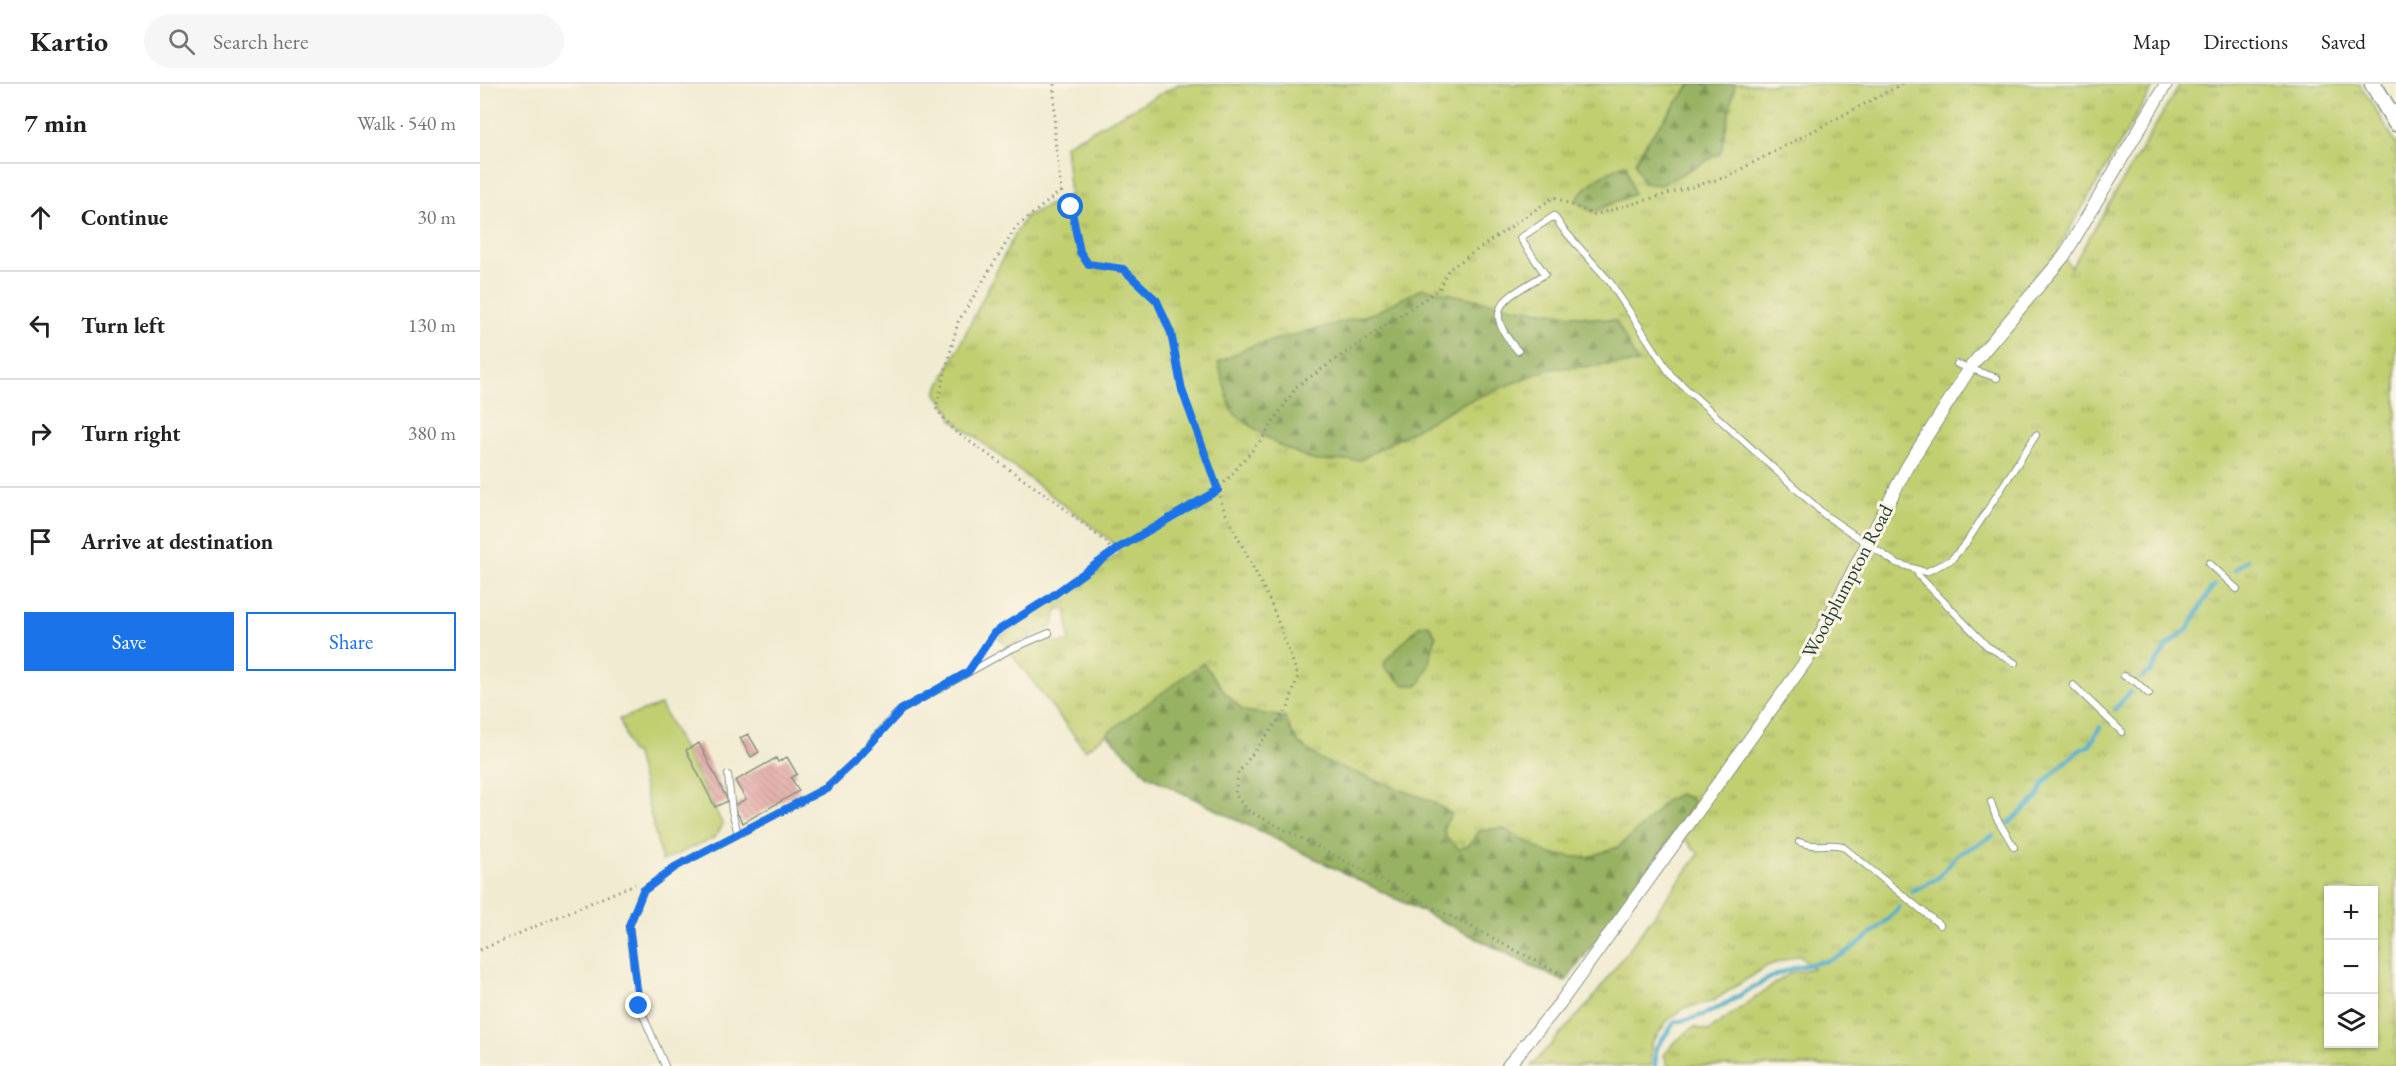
<!DOCTYPE html>
<meta charset="utf-8">
<style>
:root{--surface:#fff;--page:#f6f6f6;--text:#222;--muted:#767676;--line:#e0e0e0;--accent:#1a73e8}
body{margin:0;font-family:"EB Garamond",serif;background:var(--page);color:var(--text)}
.controls{position:absolute;right:18px;bottom:18px;display:grid;overflow:hidden;border-radius:0px;box-shadow:0 2px 4px #0004}
.controls button{width:54px;height:54px;display:grid;place-items:center;padding:0;border:0;border-bottom:2px solid var(--line);background:var(--surface);color:var(--text);font:30px sans-serif}
.stop{position:absolute;width:18px;height:18px;margin:-14px;border:4px solid #1a73e8;border-radius:50%;background:#fff}
.stop.end{background:#1a73e8;border-color:#fff;box-shadow:0 2px 6px #0008}
.list{margin:0;padding:0;list-style:none}
h2{display:flex;justify-content:space-between;align-items:center;height:78px;margin:0;padding:0 24px;font-size:26px}
h2 small{font-size:20px;font-weight:400;color:var(--muted)}
.list li{display:grid;grid-template-columns:39px 1fr auto;gap:18px;align-items:center;box-sizing:border-box;height:108px;padding:0 24px;border-top:2px solid var(--line)}
.list b{display:block;font-size:22px;white-space:nowrap}
.list em{font-size:20px;font-style:normal;color:var(--muted)}
.actions{display:flex;gap:12px;padding:18px 24px}
.actions a{flex:1;padding:14px 0;border:2px solid var(--accent);border-radius:0px;text-align:center;font-size:21px;color:var(--accent)}
.actions .main{background:var(--accent);color:#fff}
.icon{flex:none;width:33px;height:33px;fill:none;stroke:currentColor;stroke-width:2;stroke-linecap:round;stroke-linejoin:round}
.map{position:relative;flex:none;width:1916px;height:982px;overflow:hidden}
header{display:flex;align-items:center;gap:36px;box-sizing:border-box;height:84px;padding:0 30px;background:var(--surface);border-bottom:2px solid var(--line)}
header strong{font-size:28px}
nav{display:flex;gap:33px;margin-inline-start:auto;font-size:21px}
.search{width:420px;height:54px;background:var(--page);display:flex;align-items:center;gap:15px;box-sizing:border-box;padding:0 21px;border-radius:33px;color:var(--muted);font-size:22px}
main{display:flex}
aside{flex:1;background:var(--surface)}
.map>svg:first-child{display:block}
.grass{fill:url(#grass-tufts);stroke:#708652;stroke-width:1.5;fill-rule:evenodd}
.forest{fill:url(#forest-firs);stroke:#5c784c;stroke-width:1.5}
.pitch{fill:#c1cf71;stroke:#708652;stroke-width:1.5}
.lines{fill:none;stroke-linecap:round;stroke-linejoin:round}
.stream{stroke:#49acc9;stroke-width:4.5}
.building{fill:url(#building-back-hatch)}
.lane-casing{stroke:#889482;stroke-width:8}
.street-casing{stroke:#889482;stroke-width:14}
.secondary-casing{stroke:#889482;stroke-width:19}
.path{stroke:#889482;stroke-width:3;stroke-dasharray:1.5 4.5;stroke-linecap:butt}
.lane{stroke:#fff;stroke-width:6}
.street{stroke:#fff;stroke-width:12}
.secondary{stroke:#fff;stroke-width:16}
.route{stroke:#1a73e8;stroke-width:8}
.labels{text-anchor:middle;dominant-baseline:central;stroke-width:6;stroke-linejoin:round;paint-order:stroke}
.street-label{font-size:20px;fill:#1f3d34;stroke:#fcf5e5}
</style>
<header>
<strong>Kartio</strong>
<div class="search"><svg class="icon" aria-label="search" viewBox="0 0 24 24"><circle cx="10" cy="10" r="6"/><path d="M15 15l6 6"/></svg>Search here</div>
<nav><a>Map</a><a>Directions</a><a>Saved</a></nav>
</header>
<main>
<aside>
<h2>7 min<small>Walk · 540 m</small></h2>
<ul class="list">
<li><svg class="icon" aria-label="ahead" viewBox="0 0 24 24"><path d="M12 20V5M6 11l6-6 6 6"/></svg><div><b>Continue</b></div><em>30 m</em></li>
<li><svg class="icon" aria-label="left" viewBox="0 0 24 24"><path d="M17 20v-9H6M10 6l-5 5 5 5"/></svg><div><b>Turn left</b></div><em>130 m</em></li>
<li><svg class="icon" aria-label="right" viewBox="0 0 24 24"><path d="M7 20v-9h11M14 6l5 5-5 5"/></svg><div><b>Turn right</b></div><em>380 m</em></li>
<li><svg class="icon" aria-label="arrive" viewBox="0 0 24 24"><path d="M6 21V4h12l-3 4 3 4H6"/></svg><div><b>Arrive at destination</b></div></li>
</ul>
<div class="actions"><a class="main">Save</a><a>Share</a></div>
</aside>
<div class="map">
<svg width="1916" height="982" viewBox="0 0 1916 982">
<defs>
<pattern id="grass-tufts" width="24" height="20" patternUnits="userSpaceOnUse" patternTransform="scale(1.5)"><rect width="24" height="20" fill="#c1cf71"/><path d="M3 7l-1-3M5 7V3M7 7l1-3M15 17l-1-3M17 17v-4M19 17l1-3" fill="none" stroke="#9ca95e"/></pattern>
<pattern id="forest-firs" width="22" height="20" patternUnits="userSpaceOnUse" patternTransform="scale(1.5)"><rect width="22" height="20" fill="#98b263"/><path d="M5 1l3.5 6h-7zM16 11l3.5 6h-7z" fill="#7b9252"/></pattern>
<pattern id="building-back-hatch" width="6" height="6" patternUnits="userSpaceOnUse" patternTransform="scale(1.5)"><rect width="6" height="6" fill="#e2a5a4"/><path d="M-1 5l2 2M0 0l6 6M5-1l2 2" fill="none" stroke="#b78886"/></pattern>
</defs>
<rect width="100%" height="100%" fill="#fcf5e5"/>
<filter id="ink" filterUnits="userSpaceOnUse"><feTurbulence type="fractalNoise" baseFrequency=".0167" numOctaves="2"/><feDisplacementMap in="SourceGraphic" scale="12" xChannelSelector="R" yChannelSelector="G"/><feConvolveMatrix kernelMatrix="1 2 1 2 8 2 1 2 1" color-interpolation-filters="sRGB"/></filter>
<filter id="wash" filterUnits="userSpaceOnUse"><feTurbulence type="fractalNoise" baseFrequency=".008" numOctaves="4" result="noise"/><feDisplacementMap in="SourceGraphic" scale="24" xChannelSelector="R" yChannelSelector="G"/><feGaussianBlur stdDeviation="1.35" result="paint"/><feColorMatrix in="noise" values="0 0 0 0 0 0 0 0 0 0 0 0 0 0 0 0 0 1.4 0 .05"/><feComposite in="paint" operator="in"/></filter>
<g filter="url(#wash)">
<rect width="100%" height="100%" fill="#f1ebd1"/>
<path class="grass" d="M699 0H1675L1578 165 1591 184 1700 0H1880L1916 59V982H1188L1184 971 1197 956 1214 943 1228 947 1310 889 1333 884 1320 871 1287 882 1233 917 1205 924 1187 937 1171 960V982H1051L1110 918 1219 770 1197 747 1085 898 668 692 627 650 605 666 531 569 564 555 579 559 589 558 587 526 578 524 572 543 527 563 519 554 640 469 630 456 471 335 470 327 456 309 535 150 546 132 590 111 585 61ZM1848 806H1894V960H1848Z"/>
<path class="forest" d="M1211 0H1255L1241 69 1181 101 1163 99 1155 78 1166 59Z
M1146 80 1154 110 1113 128 1096 117C1107 98 1126 88 1146 80Z
M943 204 1032 223 1136 237 1158 279 1068 285 979 321 880 376 835 377 796 360 752 328 738 279 769 263 894 229Z
M948 540 956 552 948 583 939 601H924L904 583 907 575 939 542Z
M723 579 747 611 764 627 805 633 813 651 820 660 841 676 949 716 972 730 963 743 967 754 979 765 988 762 999 747 1022 744 1069 770 1106 774 1138 763 1167 738 1185 717 1199 710 1210 714 1214 718 1196 747 1085 898 668 692 627 649Z"/>
<path class="pitch" d="M181 621 243 741 234 754 182 777 156 670 150 667 140 635Z"/>
<g class="lines">
<path class="stream" d="M1755 486 1767 476
M1661 594 1671 587 1686 563 1708 545 1730 506 1735 501
M1635 625 1650 608
M1529 739 1558 713 1563 700 1580 683 1600 666 1610 661 1620 643
M1432 807 1458 794 1477 771 1513 752
M1175 982 1176 964 1195 938C1244 931 1266 901 1308 886 1323 880 1339 880 1353 875 1369 869 1409 837 1419 823"/>
</g>
<g id="blocks">
<path class="building" d="M268 650 279 668 271 673 260 654Z
M219 659 248 717 235 723 206 666Z
M307 673 317 690 311 694 319 707 263 739 253 722 266 715 255 697 296 674 298 678Z"/>
</g>
</g>
<g filter="url(#ink)">
<use href="#blocks" fill-opacity="0" stroke="#889482" stroke-width="1.5"/>
<g class="lines">
<defs>
<path id="lane" d="M1038 267C998 222 1027 214 1065 190L1040 154 1074 132 1083 145 1130 198 1191 291 1345 431 1416 479 1446 488 1471 476 1486 459 1556 351
M1477 280 1517 294
M1729 479 1757 505
M1436 486 1439 492 1507 562 1535 579
M1644 592 1655 597 1669 610
M1593 601 1642 648
M248 691 252 727 258 750
M1511 718 1516 733 1534 763
M1319 758C1338 765 1346 758 1362 762L1460 841
M185 982 159 922 149 842 163 807 195 783 346 704 375 677 411 635 421 626 529 566 569 549"/>
<path id="street" d="M1028 982 1080 919 1328 574 1427 383 1492 281 1584 172 1686 0"/>
<path id="secondary" d="M1893 0 1916 39"/>
</defs>
<use href="#lane" class="lane-casing"/>
<use href="#street" class="street-casing"/>
<use href="#secondary" class="secondary-casing"/>
<path class="path" d="M574 0 575 56 581 107 590 123 600 168 608 180 643 185 677 217 691 249 702 306 745 428 791 519 818 592 808 624 758 689 755 710 767 726 1085 892
M581 107 536 143 478 238 456 324 473 346 576 418 627 459 632 470
M500 569 514 549 568 515 637 465 738 406 782 355 817 302 959 205 968 186 1074 113 1114 131 1246 93 1422 0
M0 866 155 800"/>
<use href="#lane" class="lane"/>
<use href="#street" class="street"/>
<use href="#secondary" class="secondary"/>
</g>
</g>
<g class="lines" filter="url(#ink)">
<path class="route" d="M159 922 149 842 163 807 195 783 346 704 375 677 421 626 488 588 514 549 568 515 637 465 738 406 702 306 691 249 677 217 643 185 608 180 600 168 591 123"/>
</g>
<g class="labels">
<g class="street-label">
<text transform="translate(1367 497) rotate(-62)">Woodplumpton Road</text>
</g>
</g>
</svg>
<div class="controls">
<button>+</button>
<button>−</button>
<button><svg class="icon" aria-label="layers" viewBox="0 0 24 24"><path d="M12 4l9 5-9 5-9-5zM3 14l9 5 9-5"/></svg></button>
</div>
<div class="stop" style="left:591px;top:123px"></div>
<div class="stop end" style="left:159px;top:922px"></div>
</div>
</main>
